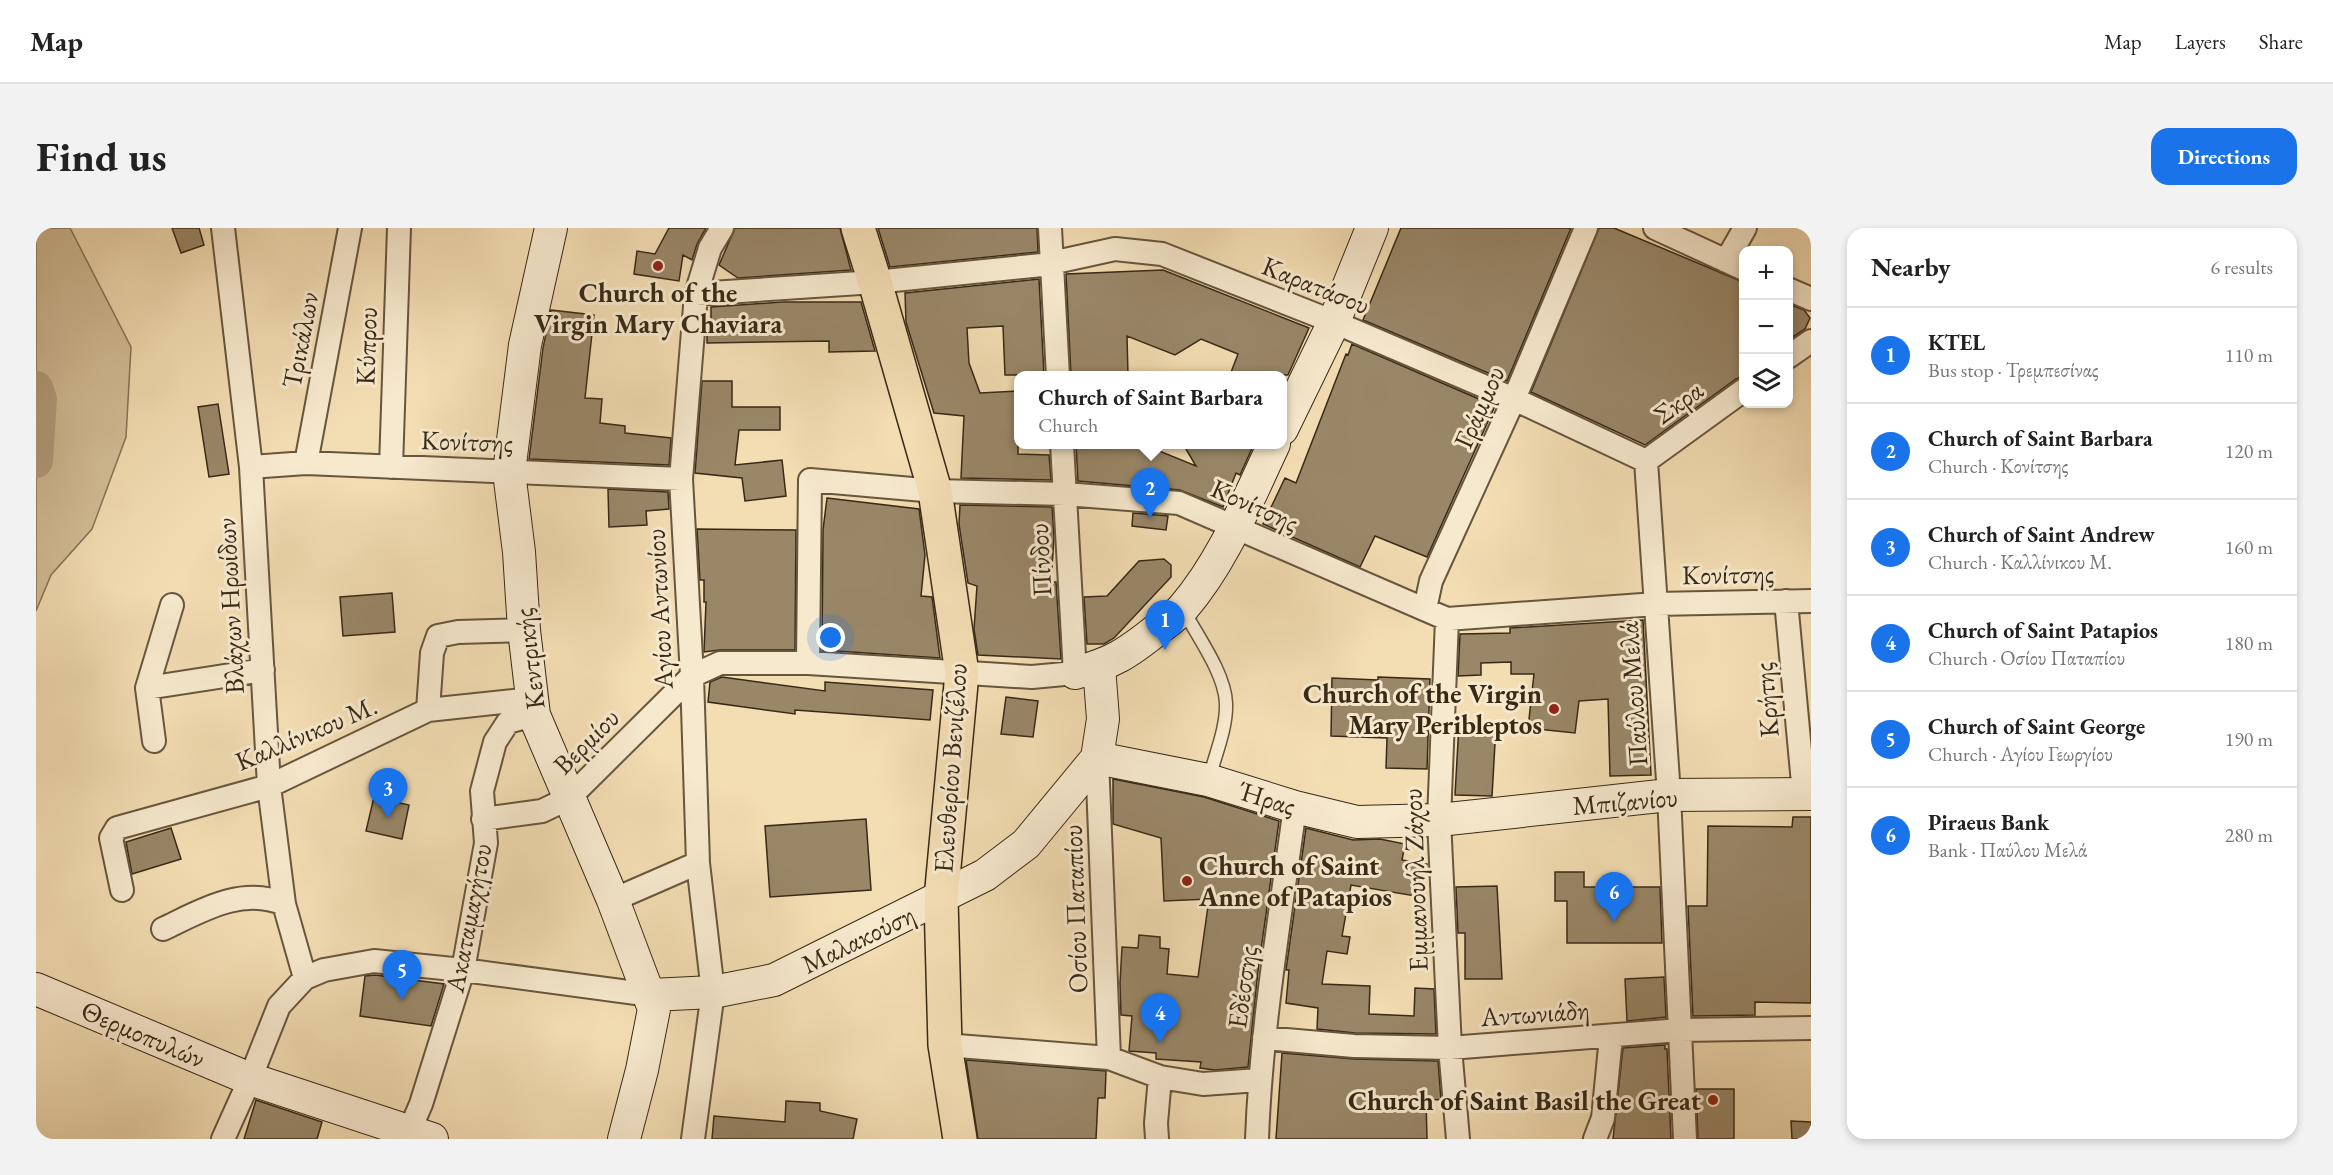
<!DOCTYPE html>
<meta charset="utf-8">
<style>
:root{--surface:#fff;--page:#f2f2f2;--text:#222;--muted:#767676;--line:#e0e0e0;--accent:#1a73e8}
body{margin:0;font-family:"EB Garamond",serif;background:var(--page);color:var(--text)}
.controls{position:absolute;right:18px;top:18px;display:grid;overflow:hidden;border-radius:12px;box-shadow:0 3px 9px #0003}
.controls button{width:54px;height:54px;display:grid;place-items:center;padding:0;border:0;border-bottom:2px solid var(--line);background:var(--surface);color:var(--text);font:30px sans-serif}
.you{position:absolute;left:795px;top:410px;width:21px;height:21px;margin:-15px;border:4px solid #fff;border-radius:50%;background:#1a73e8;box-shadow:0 0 0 9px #1a73e833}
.badge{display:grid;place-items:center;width:39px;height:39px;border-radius:50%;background:var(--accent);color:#fff;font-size:20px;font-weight:700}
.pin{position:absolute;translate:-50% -50px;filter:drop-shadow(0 2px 3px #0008)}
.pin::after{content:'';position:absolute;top:32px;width:21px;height:18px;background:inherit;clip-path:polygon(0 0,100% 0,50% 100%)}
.popup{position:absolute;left:978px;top:143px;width:273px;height:78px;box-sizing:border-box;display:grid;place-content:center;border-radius:12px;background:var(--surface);filter:drop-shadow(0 2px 4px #0005);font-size:20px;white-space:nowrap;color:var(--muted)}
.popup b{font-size:22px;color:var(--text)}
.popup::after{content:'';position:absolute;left:50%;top:100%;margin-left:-12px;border:12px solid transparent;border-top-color:var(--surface)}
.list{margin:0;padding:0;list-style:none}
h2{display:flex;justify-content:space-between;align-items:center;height:78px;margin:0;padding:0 24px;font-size:26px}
h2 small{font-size:20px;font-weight:400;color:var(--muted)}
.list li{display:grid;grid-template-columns:39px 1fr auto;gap:18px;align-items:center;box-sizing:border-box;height:96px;padding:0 24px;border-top:2px solid var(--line)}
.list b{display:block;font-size:22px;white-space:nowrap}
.list p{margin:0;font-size:20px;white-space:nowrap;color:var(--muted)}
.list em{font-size:20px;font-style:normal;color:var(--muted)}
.icon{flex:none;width:33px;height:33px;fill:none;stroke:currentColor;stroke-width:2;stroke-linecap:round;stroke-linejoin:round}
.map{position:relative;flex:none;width:1775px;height:911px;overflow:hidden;border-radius:18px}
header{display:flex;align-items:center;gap:36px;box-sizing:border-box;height:84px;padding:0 30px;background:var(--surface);border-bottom:2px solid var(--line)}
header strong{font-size:28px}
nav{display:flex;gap:33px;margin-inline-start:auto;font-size:21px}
.intro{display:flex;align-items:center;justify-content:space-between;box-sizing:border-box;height:144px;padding:0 36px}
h1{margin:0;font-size:42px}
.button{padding:15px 27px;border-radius:18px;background:var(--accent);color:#fff;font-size:21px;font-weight:700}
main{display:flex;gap:36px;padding:0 36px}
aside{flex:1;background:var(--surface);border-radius:18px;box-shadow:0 3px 9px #0003}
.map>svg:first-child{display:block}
.green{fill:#d3be98;stroke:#867458;stroke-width:1.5}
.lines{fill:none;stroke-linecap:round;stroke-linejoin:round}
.river{stroke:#b3a07e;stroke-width:34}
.building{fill:#998768;stroke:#382917;stroke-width:1.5}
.lane-casing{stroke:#67563e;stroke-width:15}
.street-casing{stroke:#67563e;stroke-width:26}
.secondary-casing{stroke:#382917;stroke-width:34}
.primary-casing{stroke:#382917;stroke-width:36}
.lane{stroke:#f7e9ce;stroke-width:12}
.street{stroke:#f7e9ce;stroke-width:22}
.secondary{stroke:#f7e9ce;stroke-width:32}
.primary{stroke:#f3ddb3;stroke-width:33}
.poi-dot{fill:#8f2418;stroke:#f7e9ce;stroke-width:2}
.labels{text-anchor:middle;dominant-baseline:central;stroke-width:6;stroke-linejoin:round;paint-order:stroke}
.street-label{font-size:27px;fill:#382917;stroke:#f7e9ce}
.poi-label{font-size:27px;font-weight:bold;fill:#382917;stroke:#f7e9ce;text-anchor:end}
</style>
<header>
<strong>Map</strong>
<nav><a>Map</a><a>Layers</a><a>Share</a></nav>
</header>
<div class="intro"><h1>Find us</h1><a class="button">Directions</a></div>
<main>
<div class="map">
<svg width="1775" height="911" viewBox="0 0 1775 911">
<rect width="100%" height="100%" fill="#f3ddb3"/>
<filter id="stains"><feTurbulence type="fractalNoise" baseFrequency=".00333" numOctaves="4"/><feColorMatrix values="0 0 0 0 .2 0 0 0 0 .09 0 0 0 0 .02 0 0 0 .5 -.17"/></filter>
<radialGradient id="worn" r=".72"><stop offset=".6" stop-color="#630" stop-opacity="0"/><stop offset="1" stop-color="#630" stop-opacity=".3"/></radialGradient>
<path class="green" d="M0 0H34L95 119 90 209 56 301 15 347 0 383Z"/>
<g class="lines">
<path class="river" d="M0 160 4 171 0 233"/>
</g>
<path class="building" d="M136 0H163L168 17 145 25Z
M633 0H670L661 16 656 32 647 27 643 53 598 46 601 23 619 26Z
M699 0H804L815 42 702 50 683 37Z
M842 0H1001L1002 24 854 39Z
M1365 0H1535L1471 153 1327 92Z
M1563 0H1578L1707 54V149L1700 151 1609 217 1495 164Z
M1127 42 1273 100 1252 147H1194L1202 126 1165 111 1139 127 1091 108 1092 147H1035L1030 46Z
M1003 51 1008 147H969L967 98 931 100 933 135 944 165 982 163V226L1013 227 1015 252 925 250 928 188 898 185 870 94 869 65Z
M746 74H825L839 123 793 124V113L671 115V100H675V79Z
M1752 76 1768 82 1774 90 1769 101 1752 112Z
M515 82 558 87 549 170 566 171 564 195 589 198V205L635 210 633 237 493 231 507 120Z
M1316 116 1459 178 1391 329 1339 308 1324 339 1227 296 1249 250 1260 255 1310 126 1312 127Z
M666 153H696V179H744V202H703L699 237 746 232 750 268 709 273 706 250 659 245Z
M182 176 193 246 173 249 162 179Z
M1040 216H1106L1160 238 1147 216H1218L1204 247 1200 245 1187 279 1144 262 1042 253Z
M572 261 632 264 633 281 610 283 611 297 573 299Z
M791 270 883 281 889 327 885 368 896 369 904 430 786 422 787 302Z
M924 277 1016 279 1018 310 1015 354H1020L1025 431 942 427 938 401 941 358 932 355 923 296Z
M1097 285 1132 288 1130 302 1096 298Z
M661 301 760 302 759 422H684L668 424 670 374H668V352H664Z
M1128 331 1135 337V349L1078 410 1068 416H1051L1048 369 1071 368 1103 333Z
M356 365 359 404 307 408 304 369Z
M1607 392 1615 547 1574 548 1572 471 1543 473 1539 505 1492 500 1498 446H1475V434L1445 435V447L1422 448 1424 406 1474 405V400Z
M686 449 789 463V454L897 462 894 492 759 482V486L672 474 674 454Z
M1342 449 1394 451 1391 541 1350 540 1351 510 1295 508 1296 450 1342 452Z
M970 469 1002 473 997 509 965 506Z
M1423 496 1460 498 1456 568 1419 567Z
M1077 551 1168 569 1243 593 1222 743 1212 839 1179 842 1164 840 1165 834 1120 831V825L1093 823 1096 788 1085 787 1084 755 1086 719 1102 720 1103 707 1124 709V720L1133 721 1131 746 1162 749 1173 671 1128 673 1125 610 1077 596Z
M338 569 373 577 366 611 330 603Z
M1757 589H1775V775L1719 774V787L1657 788 1652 678H1671L1672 598 1756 599Z
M830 591 835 662 734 669 729 598Z
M135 600 145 631 96 646 90 614Z
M1270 600 1317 612 1344 611 1369 616 1366 632 1391 636 1385 669 1315 657 1306 708 1314 709 1311 726 1291 723 1286 756 1334 758 1333 786 1378 788 1379 760 1398 761 1400 806 1319 805 1281 801 1282 780 1250 775 1253 742H1250Z
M1519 644H1548V659H1624L1626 715H1531V673H1519Z
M1461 658 1466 751H1429V705H1422L1420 659Z
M339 747 408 756 395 798 324 788 329 748Z
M1628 749 1630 789 1591 793 1589 751Z
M1629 817V821H1631L1635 911H1577L1587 820Z
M1246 825 1318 831 1402 833 1405 872 1390 871 1391 911H1240Z
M930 832 1070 843 1069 870H1062L1060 911H942Z
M1660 861H1698V911H1662Z
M220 872 286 894 281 911H208Z
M750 873 784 875V883L821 891 817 911H676L678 888 749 894Z
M1755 893 1775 894V911H1756Z"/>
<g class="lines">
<defs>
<path id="lane" d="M1148 383C1162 409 1189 446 1190 475 1191 500 1179 527 1173 551"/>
<path id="street" d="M187 0 215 239 233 558 248 676 269 750
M1014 0 1022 148
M1619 0 1708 41
M1690 33 1709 0
M1752 61 1775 71
M660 66 839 54 1006 37 1079 21 1126 26 1298 94 1478 171 1610 233
M1752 129 1775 113
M1610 233 1633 567 1649 911
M1610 233 1708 162
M270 235 314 0
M215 239 270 235 645 251
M355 239 363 0
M1750 373 1768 566
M1389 381 1395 353 1478 171 1550 0
M1411 391 1403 592 1414 820 1422 911
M772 435 774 252 899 263 1029 266 1143 275 1411 391 1620 376 1775 373
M111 460 227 442
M392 482 396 425 402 408 422 404 488 402
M118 513 111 460 136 377
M1061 530 1073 830
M447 591 506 583 533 570 656 448 684 435H772L996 449 1039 445 1026 216
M86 662 75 610 81 600 233 558 392 482 495 471
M577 672 662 635
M127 701C165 683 205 658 248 676
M1228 810 1318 818 1414 820 1644 802 1775 800
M909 817 1073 830 1124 849 1167 856 1223 852
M373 904 385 876 427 742 450 615 446 563 459 514 472 494 498 487
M187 911 214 851 243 778 269 750 288 742 338 733 427 742 615 767
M657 911 677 764 662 635 656 448 645 251 660 66 674 20 686 0
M1121 911 1120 895 1124 849
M1221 911C1225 800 1244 690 1259 579
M1559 911 1567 890 1575 809"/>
<path id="secondary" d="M515 0 489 117 473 244 483 324 488 402 498 487 577 672 618 781 606 842 588 911
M1246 201 1298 94 1336 0
M1039 445C1077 435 1092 425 1123 400 1131 394 1140 388 1147 380 1187 334 1212 271 1238 216
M1061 530 1172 552 1259 579 1321 594 1403 592 1633 567 1775 566
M0 761 214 851 396 911
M615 767 677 764 738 752 949 647 990 616 1061 530 1067 491 1063 438"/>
<path id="primary" d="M822 0 839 54 899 263 926 445 905 671 909 817 924 911"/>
</defs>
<use href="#lane" class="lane-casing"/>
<use href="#street" class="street-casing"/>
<use href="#secondary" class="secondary-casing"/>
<use href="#primary" class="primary-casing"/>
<use href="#lane" class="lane"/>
<use href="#street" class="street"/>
<use href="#secondary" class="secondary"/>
<use href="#primary" class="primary"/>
</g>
<g class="poi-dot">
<circle cx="622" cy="38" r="6"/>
<circle cx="1518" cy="481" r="6"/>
<circle cx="1151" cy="653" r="6"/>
<circle cx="1677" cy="872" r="6"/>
</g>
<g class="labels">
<g class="street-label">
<text transform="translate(1280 57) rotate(22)">Καρατάσου</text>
<text transform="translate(264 112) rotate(-79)">Τρικάλων</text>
<text transform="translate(330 118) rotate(-88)">Κύπρου</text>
<text transform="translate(1642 174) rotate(-36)">Σκρα</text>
<text transform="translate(1443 179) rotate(-66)">Γράμμου</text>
<text transform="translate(431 213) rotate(2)">Κονίτσης</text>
<text transform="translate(1219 277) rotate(24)">Κονίτσης</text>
<text transform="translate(1004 332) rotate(-93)">Πίνδου</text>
<text transform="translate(1692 346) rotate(-1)">Κονίτσης</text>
<text transform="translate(194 378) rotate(-93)">Βλάχων Ηρωίδων</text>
<text transform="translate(623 381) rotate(-93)">Αγίου Αντωνίου</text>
<text transform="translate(493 431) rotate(-97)">Κεντρικής</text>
<text transform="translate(1597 466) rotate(-94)">Παύλου Μελά</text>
<text transform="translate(1730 472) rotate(-95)">Κρήτης</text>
<text transform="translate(270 505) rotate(-23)">Καλλίνικου Μ.</text>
<text transform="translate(550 513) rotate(-45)">Βερμίου</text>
<text transform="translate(914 540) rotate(-86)">Ελευθερίου Βενιζέλου</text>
<text transform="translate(1231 570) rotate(17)">Ήρας</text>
<text transform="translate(1589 573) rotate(-5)">Μπιζανίου</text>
<text transform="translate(1379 652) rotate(-92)">Εμμανουήλ Ζάχου</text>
<text transform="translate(1039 681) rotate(-92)">Οσίου Παταπίου</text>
<text transform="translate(432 690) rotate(-79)">Ακαταμαχήτου</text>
<text transform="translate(822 711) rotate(-26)">Μαλακούση</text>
<text transform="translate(1206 759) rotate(-82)">Εδέσσης</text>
<text transform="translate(1499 785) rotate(-4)">Αντωνιάδη</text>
<text transform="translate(107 806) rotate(23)">Θερμοπυλών</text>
</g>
<g class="poi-label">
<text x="622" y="64" text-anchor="middle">Church of the<tspan x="622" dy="31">Virgin Mary Chaviara</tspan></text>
<text x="1506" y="465">Church of the Virgin<tspan x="1506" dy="31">Mary Peribleptos</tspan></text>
<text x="1163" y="637" text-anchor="start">Church of Saint<tspan x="1163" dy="31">Anne of Patapios</tspan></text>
<text x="1665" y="872">Church of Saint Basil the Great</text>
</g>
</g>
<rect width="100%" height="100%" filter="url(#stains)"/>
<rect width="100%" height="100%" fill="url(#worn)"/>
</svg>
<div class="controls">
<button>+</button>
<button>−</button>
<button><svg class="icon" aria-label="layers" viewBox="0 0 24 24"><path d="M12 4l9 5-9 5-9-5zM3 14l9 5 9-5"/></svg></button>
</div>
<div class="you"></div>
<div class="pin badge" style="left:1129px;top:422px">1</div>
<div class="pin badge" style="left:1114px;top:290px">2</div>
<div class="popup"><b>Church of Saint Barbara</b>Church</div>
<div class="pin badge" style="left:352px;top:590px">3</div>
<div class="pin badge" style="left:1124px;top:815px">4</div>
<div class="pin badge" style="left:366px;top:772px">5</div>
<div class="pin badge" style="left:1578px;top:694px">6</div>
</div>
<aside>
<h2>Nearby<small>6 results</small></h2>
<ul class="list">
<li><span class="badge">1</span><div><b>KTEL</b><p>Bus stop · Τρεμπεσίνας</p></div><em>110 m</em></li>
<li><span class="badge">2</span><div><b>Church of Saint Barbara</b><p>Church · Κονίτσης</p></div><em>120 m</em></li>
<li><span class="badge">3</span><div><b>Church of Saint Andrew</b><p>Church · Καλλίνικου Μ.</p></div><em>160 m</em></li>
<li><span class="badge">4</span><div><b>Church of Saint Patapios</b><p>Church · Οσίου Παταπίου</p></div><em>180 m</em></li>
<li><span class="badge">5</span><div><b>Church of Saint George</b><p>Church · Αγίου Γεωργίου</p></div><em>190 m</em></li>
<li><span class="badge">6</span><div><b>Piraeus Bank</b><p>Bank · Παύλου Μελά</p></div><em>280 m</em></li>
</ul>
</aside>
</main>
